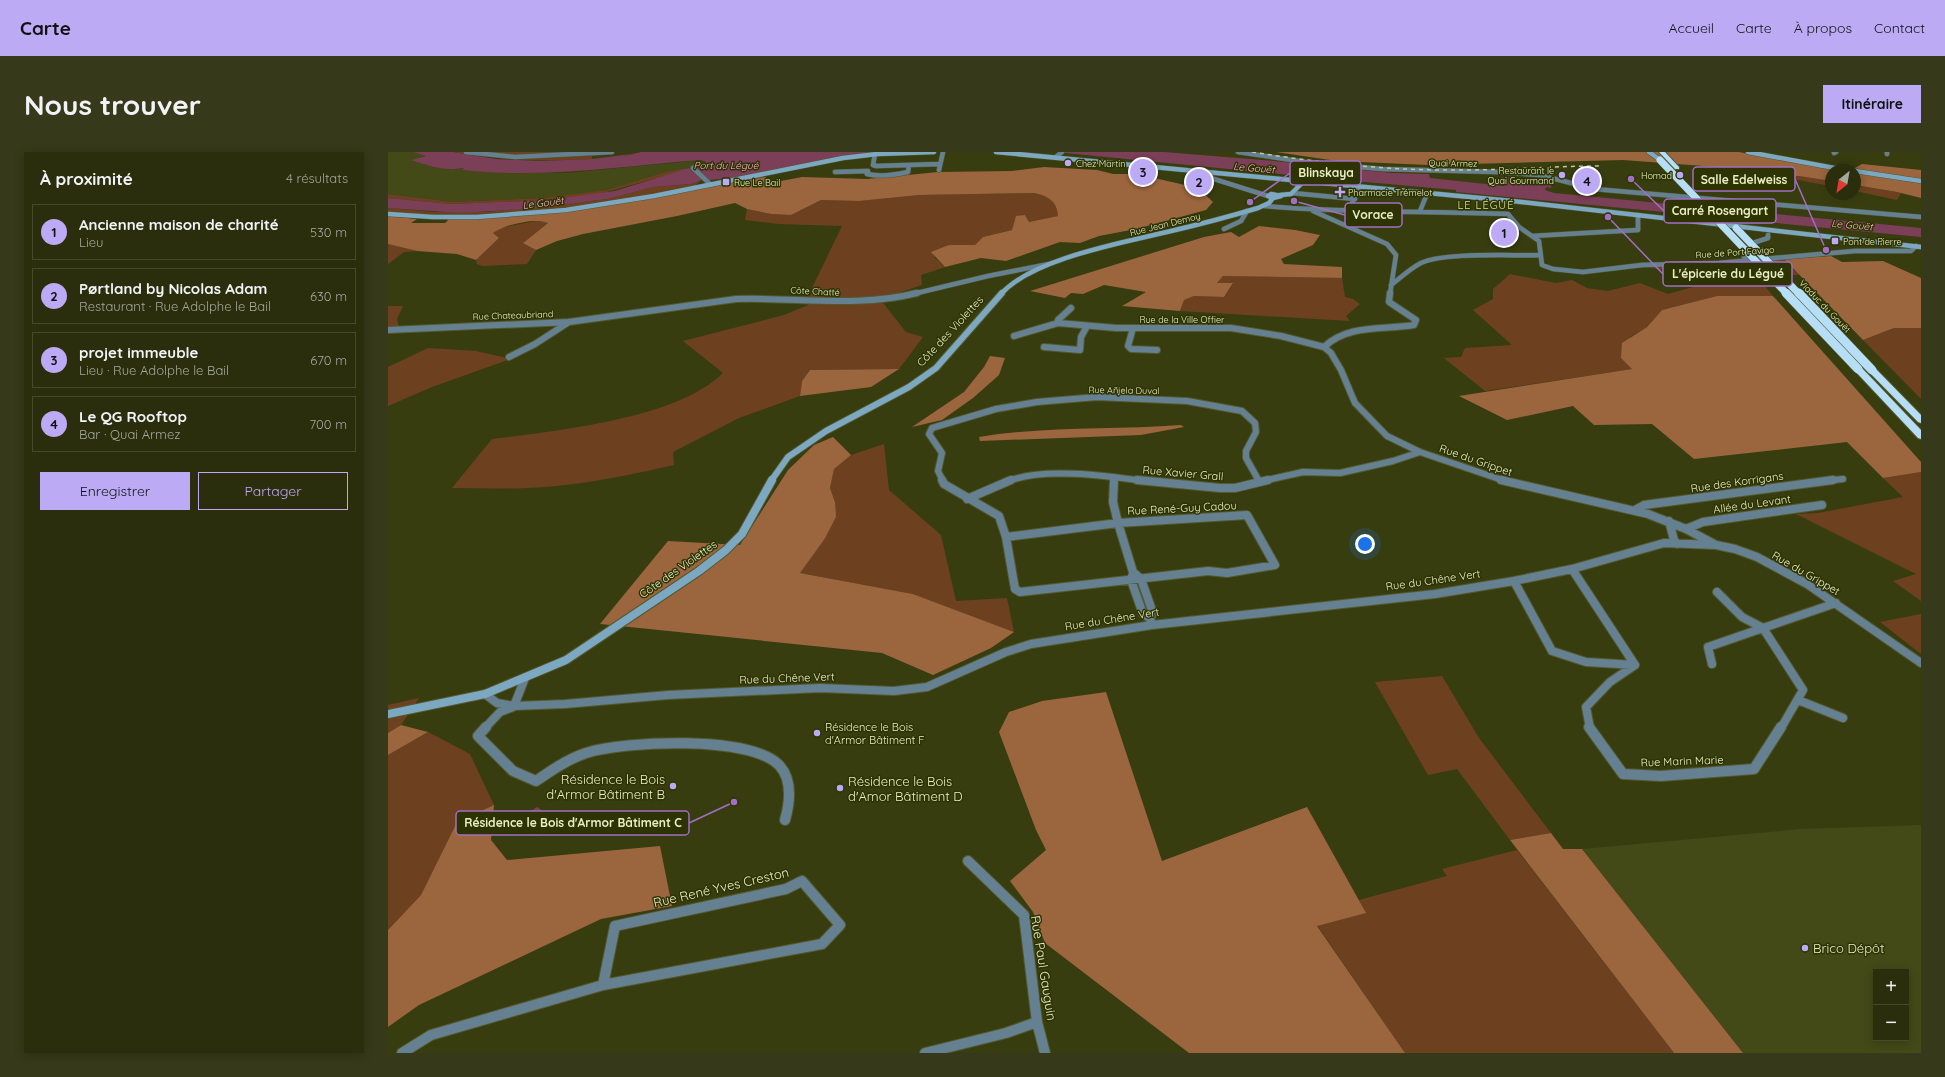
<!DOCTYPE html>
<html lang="fr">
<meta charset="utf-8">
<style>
:root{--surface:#2a2e0c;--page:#363a1a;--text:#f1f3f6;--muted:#a5a89d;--line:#464a2d;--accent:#bcaaf5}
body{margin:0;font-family:Quicksand,sans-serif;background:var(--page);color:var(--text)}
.controls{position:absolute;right:12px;bottom:12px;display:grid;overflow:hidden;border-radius:0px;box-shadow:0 2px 10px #0003}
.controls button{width:36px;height:36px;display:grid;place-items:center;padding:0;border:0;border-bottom:1px solid var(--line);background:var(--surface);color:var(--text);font:20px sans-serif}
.compass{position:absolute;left:1437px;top:12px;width:36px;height:36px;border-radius:50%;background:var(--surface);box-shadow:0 2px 10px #0003;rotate:211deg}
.you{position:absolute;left:977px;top:392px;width:14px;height:14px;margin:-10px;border:3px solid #fff;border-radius:50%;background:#1a73e8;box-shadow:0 0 0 6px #1a73e833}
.badge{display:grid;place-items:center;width:26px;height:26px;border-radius:50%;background:var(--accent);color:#111;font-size:13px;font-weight:700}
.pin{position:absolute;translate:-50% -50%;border:2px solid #fff;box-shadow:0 1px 4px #0006}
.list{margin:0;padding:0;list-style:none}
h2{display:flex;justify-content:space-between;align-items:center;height:52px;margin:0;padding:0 16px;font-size:17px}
h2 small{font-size:13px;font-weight:400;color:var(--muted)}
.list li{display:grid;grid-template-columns:26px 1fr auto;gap:12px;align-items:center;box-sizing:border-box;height:56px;margin:0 8px 8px;padding:0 8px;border:1px solid var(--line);border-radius:0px}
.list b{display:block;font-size:15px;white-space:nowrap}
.list p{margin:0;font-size:13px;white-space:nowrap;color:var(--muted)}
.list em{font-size:13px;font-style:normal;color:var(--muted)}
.actions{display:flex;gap:8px;padding:12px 16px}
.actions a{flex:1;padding:9px 0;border:1px solid var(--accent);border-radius:0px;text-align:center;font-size:14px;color:var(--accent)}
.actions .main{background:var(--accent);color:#111}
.map{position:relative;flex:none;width:1533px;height:901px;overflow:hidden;border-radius:0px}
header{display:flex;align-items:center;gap:24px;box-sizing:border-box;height:56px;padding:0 20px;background:var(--accent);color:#111}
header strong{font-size:19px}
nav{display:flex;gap:22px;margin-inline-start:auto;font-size:14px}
.intro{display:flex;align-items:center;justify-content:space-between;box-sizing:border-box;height:96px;padding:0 24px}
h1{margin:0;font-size:28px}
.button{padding:10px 18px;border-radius:0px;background:var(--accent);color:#111;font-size:14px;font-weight:700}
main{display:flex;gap:24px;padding:0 24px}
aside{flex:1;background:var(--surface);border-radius:0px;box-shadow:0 2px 10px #0003}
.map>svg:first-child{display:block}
.built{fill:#434917;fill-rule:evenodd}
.green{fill:#6d4120}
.forest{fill:#9b653e}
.water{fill:#7b3f58}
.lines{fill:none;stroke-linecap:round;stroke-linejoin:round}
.street-far3-casing{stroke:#54592d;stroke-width:5.5}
.street-far2-casing{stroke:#54592d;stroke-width:8}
.street-far1-casing{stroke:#54592d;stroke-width:10}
.street-casing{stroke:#54592d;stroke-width:12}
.secondary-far2-casing{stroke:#54592d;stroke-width:5.5}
.secondary-far1-casing{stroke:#54592d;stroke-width:8}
.secondary-casing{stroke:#54592d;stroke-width:10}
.highway-casing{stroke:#54592d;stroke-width:2}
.street-far3{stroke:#658091;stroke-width:4.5}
.street-far2{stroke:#658091;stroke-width:6}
.street-far1{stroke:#658091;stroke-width:8}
.street{stroke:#658091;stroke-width:10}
.secondary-far2{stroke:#7ca8c2;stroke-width:4.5}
.secondary-far1{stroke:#7ca8c2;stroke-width:6}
.secondary{stroke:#7ca8c2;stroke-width:8}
.highway{fill:#b6def6;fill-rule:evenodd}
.rail{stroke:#c3c99f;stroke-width:1.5;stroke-dasharray:4 4;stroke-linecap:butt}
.highway-bridge-far1-casing{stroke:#54592d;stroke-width:8;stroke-linecap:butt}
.highway-bridge-casing{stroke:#54592d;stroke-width:10;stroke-linecap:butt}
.highway-bridge-far1{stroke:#b6def6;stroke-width:7}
.highway-bridge{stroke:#b6def6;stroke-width:9}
.poi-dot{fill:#bcaaf5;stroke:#2e3304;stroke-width:1.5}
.labels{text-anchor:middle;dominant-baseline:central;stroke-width:3;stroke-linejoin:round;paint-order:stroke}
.far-poi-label{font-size:9px;fill:#e8efc5;stroke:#2e3304;text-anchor:start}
.far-street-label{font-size:9px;fill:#e8efc5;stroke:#2e3304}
.far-water-label{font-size:10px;font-style:italic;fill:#feb1ce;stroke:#2e3304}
.far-quarter-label{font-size:11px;letter-spacing:1px;fill:#d7e38d;stroke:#2e3304}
.street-label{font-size:11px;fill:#e8efc5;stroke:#2e3304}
.poi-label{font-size:11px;fill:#e8efc5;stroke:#2e3304;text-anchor:start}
.near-poi-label{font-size:13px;fill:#e8efc5;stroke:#2e3304;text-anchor:start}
.near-street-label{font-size:13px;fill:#e8efc5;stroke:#2e3304}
.leader{fill:none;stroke:#a170c1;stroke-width:1.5}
.callout-dot{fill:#a170c1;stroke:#2e3304;stroke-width:1.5}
.callout{fill:#2e3304;stroke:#a170c1;stroke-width:1.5}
.callout-label{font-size:12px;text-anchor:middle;font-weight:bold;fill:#e8efc5}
</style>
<header>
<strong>Carte</strong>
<nav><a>Accueil</a><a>Carte</a><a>À propos</a><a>Contact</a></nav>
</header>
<div class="intro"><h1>Nous trouver</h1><a class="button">Itinéraire</a></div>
<main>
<aside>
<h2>À proximité<small>4 résultats</small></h2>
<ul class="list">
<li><span class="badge">1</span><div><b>Ancienne maison de charité</b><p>Lieu</p></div><em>530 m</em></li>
<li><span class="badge">2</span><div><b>Pørtland by Nicolas Adam</b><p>Restaurant · Rue Adolphe le Bail</p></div><em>630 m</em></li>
<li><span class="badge">3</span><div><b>projet immeuble</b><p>Lieu · Rue Adolphe le Bail</p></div><em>670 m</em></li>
<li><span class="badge">4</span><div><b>Le QG Rooftop</b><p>Bar · Quai Armez</p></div><em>700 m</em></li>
</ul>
<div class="actions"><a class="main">Enregistrer</a><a>Partager</a></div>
</aside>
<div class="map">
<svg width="1533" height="901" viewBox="0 0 1533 901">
<rect width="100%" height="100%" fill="#383d10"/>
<path class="built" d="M0 0H25L39 3 24 8 41 13 66 17 76 16 74 18 85 19 116 21H178L305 9 313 8 318 11 219 38 191 42 155 46 65 50 0 42Z
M1533 673V901H1355L1194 697 1413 677ZM1488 820H1518V886H1488Z"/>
<path class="green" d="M65 0H221V2L204 4V7C156 10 112 8 65 0Z
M299 16 298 18 211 42 159 48 63 52 0 46V42L65 50 155 46 219 38 278 20Z
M1411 24 1443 29V34L1393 25Z
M312 29 307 34C206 52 103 73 0 60V56L46 60H99L220 47 265 35 303 32Z
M1467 33 1509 40 1513 41 1509 48 1467 39Z
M646 41C659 44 669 48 670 64L641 70 637 63 624 78 595 85 587 93H561L546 105 557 115 533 123 534 133 492 147 518 180 535 185 511 217 422 218 414 229 412 244 351 266 285 300 286 313C250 321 214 329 177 333 140 338 101 336 64 336L104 287C167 279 289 267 335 221L295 189 396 163 420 153 424 136 454 74 391 72 357 68 359 57 383 62 403 63 433 48 471 49 531 43Z
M154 68 160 71 136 90 148 98 139 112 95 114 89 112 88 108 111 86 105 81 111 76Z
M0 92H2L29 99 16 100 0 112Z
M1396 107 1411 123 1369 124 1385 144H1329L1274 158 1259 175 1242 185 1245 217 1097 239 1056 206 1073 205 1077 196 1124 193 1085 158 1105 147V137L1122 122 1168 131 1184 128 1199 136 1220 139 1252 131 1280 142 1312 133 1299 123 1260 115V113Z
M835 124 954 126 957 145 965 147 972 152 958 164 962 169 792 159 796 148 806 144 836 145 845 132 829 131Z
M0 154H15L9 167 11 176 0 177Z
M1506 176H1533V247L1475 188Z
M40 196 88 199 123 207 44 235 0 254V215Z
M496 292 501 338 553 383 568 449 619 446 626 480 525 442 412 421 436 388 447 350 442 336 446 316 463 303Z
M1533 320V449L1505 429 1528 422 1408 362 1430 361 1515 345 1495 326Z
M1533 462V502L1492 470Z
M1054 524 1091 586 1163 681 1122 688 1069 617 1040 623 987 530Z
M31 546 13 573 0 581V553Z
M40 580 82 602 106 653 69 670 33 743 0 778V603Z
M1129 698 1286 901H1017L929 773 977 761 971 748 1059 724 1054 717Z"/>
<path class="forest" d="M888 0H1351L1406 10 1465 17 1474 12 1533 18V46L1509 40 1467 33V18H1443V29L1411 24 1393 25 1342 16 1235 8 1040 13 949 9Z
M656 15 709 18 725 22H740L762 25 810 36 825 50 818 58 748 77 711 84 692 91 672 90 618 109 593 106 557 115 543 100 561 93H587L595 85 624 78 628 64 637 63 641 70 670 64C669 48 659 44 646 41L531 43 471 49 433 48 403 63 383 62 359 57 347 51 289 64 195 82 169 89 148 98 135 91 160 71C148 65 115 73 105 81L111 86 88 108 69 102 29 99 0 92V64L29 67 23 71H57L63 65 185 56 307 34 310 37 377 25 388 30 414 25 479 27 550 20 624 19Z
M871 74 907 78 932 83 925 93 893 107 896 112 954 115V126L835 124 829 131H845L836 145 806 144 796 148 792 159 734 154 758 140 716 133 695 142 683 141 677 146 642 139 816 85 843 80 851 85Z
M1443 104 1454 110 1495 109 1533 126V176H1506L1475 188 1396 107Z
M1329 144H1385L1533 310V320L1495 326 1459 290 1306 307 1264 272 1206 273 1185 254 1119 268 1071 244 1244 217 1233 206 1234 191 1259 175 1274 158Z
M602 204 617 206 611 223 585 246 554 268 524 275 576 240 596 215Z
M511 217 483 235 412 244 414 229 422 218Z
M793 273 796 275 753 283 592 289 591 285C658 274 725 278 793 273Z
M445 285 463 303 446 317 442 336 447 350 448 365 436 388 412 421 525 442 626 480 603 496 545 523 494 501 212 472 280 389 352 393 400 318 426 293Z
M718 540 774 709 919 655 978 761 929 774 1017 901H801L657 791 645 760 622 729 658 698 648 678 611 580 621 560 654 549Z
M13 573 40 580 0 603V581Z
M106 653 103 688 119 708 272 694 284 754 213 767 31 853 0 875V778L33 743 69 670Z
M1163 681 1175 697H1194L1355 901H1286L1122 688Z"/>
<path class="water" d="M25 0H65L108 7 152 9 204 7 243 2 232 5 253 0H487C430 5 376 26 320 28L308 16 317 12 318 10 313 8C233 14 154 27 74 18L76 16C72 16 70 17 66 17 52 18 36 12 23 8L38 4Z
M667 0H776L886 9 1004 21 1041 22 1042 26 1116 34V32L1111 31 1113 25 1151 28 1164 31 1163 36 1158 35 1157 38 1166 41 1533 76V85L1068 40V38L955 28 953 29 912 26 913 24Z
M301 16 314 28 303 32 265 35 220 47 136 57 73 61 0 56V46L63 52 159 48 227 39Z
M149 655 170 670 149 684 127 670Z"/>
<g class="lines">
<defs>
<path id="street-far3" d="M78 0 127 5 224 0
M850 0 917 10 994 17 1109 20 1152 23 1206 37 1533 65
M1499 0V2
M1446 1 1448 0
M487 2 485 13 488 14 552 12
M668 5 674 0
M305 16 323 33
M551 18 555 0
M447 20 480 19 479 22C492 25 507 23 520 20L521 13
M825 21 821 24 826 27 880 44
M904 41 967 47
M964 51 972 35
M876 54C957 61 1039 59 1120 62L1131 75 1151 89 1154 113 1165 117 1195 120 1254 113 1331 111 1467 99H1523L1528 94
M925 59 999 92 1008 103 1002 142
M1032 59 1039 42
M836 77 853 69 859 59
M1144 84 1250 78V63
M1356 105H1359L1362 92 1380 86V83
M1003 133C1012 126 1023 116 1033 111 1057 100 1123 104 1151 103
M525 142 600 124 661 112"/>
<path id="street-far2" d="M683 156 670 168V171L728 176H843L893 184 936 195 943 201 953 218 967 251 999 284 1032 300 1117 329
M745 176 740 194 743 197 769 198
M0 178 181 170 348 147C409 145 469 156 529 141
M626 184 670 171
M656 195 692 198 693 185 699 174
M936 195C960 172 995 178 1026 173L1028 168 1001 150 1002 141
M121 205 147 192 181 170
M555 329 550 319 554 301 541 282 544 276 608 257 649 250 709 245 799 249 854 259 867 271 868 280 858 299V306L871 329
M621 329C655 315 719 324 755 329
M726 329V325
M875 329 915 320 952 321 1005 309 1032 300
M1437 329 1455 327"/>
<path id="street-far1" d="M554 328 556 332 611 364 618 385
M726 328 725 350 730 371 745 420 753 427 765 461 762 466
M749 328 832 336H847L880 328
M1113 328 1260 362 1298 377 1328 393 1347 397 1369 405 1419 432 1533 511
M579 347 623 328
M1247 358 1256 353 1445 328
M859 363 887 413 839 421 820 419 632 440 627 437 618 385 730 371Z
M1281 369 1286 388 1289 392
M1298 377 1315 370 1434 353
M1184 417 1247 513 1222 530 1198 555 1202 576
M744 424 743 428 755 462 762 466 763 470
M1126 429 1164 499 1198 510 1247 513
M1324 512 1320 495 1375 476 1354 465 1329 440
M97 542 109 551 126 554 177 552 280 543 432 536 506 539 539 535 618 500 643 492 764 473 1047 442 1126 429 1184 417 1276 391 1328 393
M1410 548 1455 566
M126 554 137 526
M97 576 112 560 125 555
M1393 576 1415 538 1375 476 1448 451"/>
<path id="street" d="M98 575 90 584 125 619 148 629C164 618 180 607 198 601 237 589 361 583 391 613 405 628 402 650 397 668
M1201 575 1235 622 1273 624 1366 617 1393 575
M580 709 636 763 649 870 657 901
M414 729 452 773 434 792 215 833 227 774 398 737Z
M14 901 43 883 215 833
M537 901 618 881 649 870"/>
<path id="secondary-far2" d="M608 0 1124 49 1533 95
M1261 0 1272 8
M1360 0 1457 18
M1467 19 1533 29
M883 42 893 44 885 46 880 44Z
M892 43 903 42 915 30
M0 62 45 65H89L178 58 266 44 455 6 489 2 546 0
M613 142C644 107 733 91 779 80 809 73 840 65 870 56L881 51 885 46"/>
<path id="secondary-far1" d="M383 329 400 305 438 279 521 235 548 216 614 141"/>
<path id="secondary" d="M0 562 97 542 178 508 311 419 338 398 354 382 384 328"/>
<path id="highway" d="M1271 0H1277L1291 15V17H1287Z
M1470 214 1473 215 1533 278V287L1530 286 1467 219 1466 217Z
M1484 215 1487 216 1533 263V271L1530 270 1481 220 1480 218Z"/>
</defs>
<use href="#street-far3" class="street-far3-casing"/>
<use href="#street-far2" class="street-far2-casing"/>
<use href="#street-far1" class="street-far1-casing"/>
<use href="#street" class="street-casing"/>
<use href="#secondary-far2" class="secondary-far2-casing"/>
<use href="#secondary-far1" class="secondary-far1-casing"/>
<use href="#secondary" class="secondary-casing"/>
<use href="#highway" class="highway-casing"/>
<use href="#street-far3" class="street-far3"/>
<use href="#street-far2" class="street-far2"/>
<use href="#street-far1" class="street-far1"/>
<use href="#street" class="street"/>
<use href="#secondary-far2" class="secondary-far2"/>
<use href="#secondary-far1" class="secondary-far1"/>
<use href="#secondary" class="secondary"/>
<use href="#highway" class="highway"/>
<path class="rail" d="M864 0C933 11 1003 19 1073 18 1120 18 1166 14 1213 14"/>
<defs>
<path id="highway-bridge-far1" d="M1272 8 1399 142
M1348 76 1411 142"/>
<path id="highway-bridge" d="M1398 141 1470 217
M1411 141 1484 218"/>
</defs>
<use href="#highway-bridge-far1" class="highway-bridge-far1-casing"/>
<use href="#highway-bridge" class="highway-bridge-casing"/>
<use href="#highway-bridge-far1" class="highway-bridge-far1"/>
<use href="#highway-bridge" class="highway-bridge"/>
</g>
<g class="poi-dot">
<circle cx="680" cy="11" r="4"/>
<circle cx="1174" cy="23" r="4"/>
<circle cx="1292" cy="23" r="4"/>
<rect x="334" y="26" width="8" height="8" rx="2"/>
<path d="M950 34h4v4h4v4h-4v4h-4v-4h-4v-4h4z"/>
<rect x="1443" y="85" width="8" height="8" rx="2"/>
<circle cx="429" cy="581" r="4"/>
<circle cx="285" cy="634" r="4"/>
<circle cx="452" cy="636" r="4"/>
<circle cx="1417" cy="796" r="4"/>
</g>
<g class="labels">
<g class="far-poi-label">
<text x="688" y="11">Chez Martin</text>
<text x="1166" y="18" text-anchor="end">Restaurant le<tspan x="1166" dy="10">Quai Gourmand</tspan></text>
<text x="1284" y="23" text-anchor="end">Homad</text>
<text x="346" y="30">Rue Le Bail</text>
<text x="960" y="40">Pharmacie Trémelot</text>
<text x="1455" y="89">Pont de Pierre</text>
</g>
<g class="far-street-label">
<text transform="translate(1065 11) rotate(1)">Quai Armez</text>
<text transform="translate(777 72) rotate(-14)">Rue Jean Demoy</text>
<text transform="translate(1347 100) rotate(-4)">Rue de Port Favigo</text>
<text transform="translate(427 139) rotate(3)">Côte Chatté</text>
<text transform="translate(1437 154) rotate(46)">Viaduc du Gouët</text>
<text transform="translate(125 163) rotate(-2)">Rue Chateaubriand</text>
<text x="794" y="167">Rue de la Ville Offier</text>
<text transform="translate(736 238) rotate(1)">Rue Añjela Duval</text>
</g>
<g class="far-water-label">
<text x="338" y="13">Port du Légué</text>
<text transform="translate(866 16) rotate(5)">Le Gouët</text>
<text transform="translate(155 51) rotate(-7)">Le Gouët</text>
<text transform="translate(1464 73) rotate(5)">Le Gouët</text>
</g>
<g class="far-quarter-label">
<text x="1098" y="53">LE LÉGUÉ</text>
</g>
<g class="street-label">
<text transform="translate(562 179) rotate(-47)">Côte des Violettes</text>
<text transform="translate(1088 308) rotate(19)">Rue du Grippet</text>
<text transform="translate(795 321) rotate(5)">Rue Xavier Grall</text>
<text transform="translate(1349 330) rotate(-8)">Rue des Korrigans</text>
<text transform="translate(1364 352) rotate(-8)">Allée du Levant</text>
<text transform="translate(794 356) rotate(-3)">Rue René-Guy Cadou</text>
<text transform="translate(290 417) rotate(-35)">Côte des Violettes</text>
<text transform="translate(1418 421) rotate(30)">Rue du Grippet</text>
<text transform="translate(1045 428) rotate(-8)">Rue du Chêne Vert</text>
<text transform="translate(724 467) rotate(-9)">Rue du Chêne Vert</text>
<text transform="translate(399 526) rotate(-2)">Rue du Chêne Vert</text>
<text transform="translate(1294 609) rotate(-2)">Rue Marin Marie</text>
</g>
<g class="poi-label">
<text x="437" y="575">Résidence le Bois<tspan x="437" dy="13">d'Armor Bâtiment F</tspan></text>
</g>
<g class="near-poi-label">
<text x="277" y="627" text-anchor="end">Résidence le Bois<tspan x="277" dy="15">d'Armor Bâtiment B</tspan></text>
<text x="460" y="629">Résidence le Bois<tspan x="460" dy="15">d'Amor Bâtiment D</tspan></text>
<text x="1425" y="796">Brico Dépôt</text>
</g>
<g class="near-street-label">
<text transform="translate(333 735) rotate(-13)">Rue René Yves Creston</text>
<text transform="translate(656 816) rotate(81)">Rue Paul Gauguin</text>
</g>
</g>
<path class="leader" d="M862 50L902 21M1438 98L1407 27M1243 27L1276 59M906 49L957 63M1220 65L1275 122M346 650L301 671"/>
<g class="callout-dot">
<circle cx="862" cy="50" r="4"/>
<circle cx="1438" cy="98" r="4"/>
<circle cx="1243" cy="27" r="4"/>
<circle cx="906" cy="49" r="4"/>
<circle cx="1220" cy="65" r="4"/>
<circle cx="346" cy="650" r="4"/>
</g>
<g class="callout">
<rect x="902" y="9" width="71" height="24" rx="4"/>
<rect x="1305" y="15" width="102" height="24" rx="4"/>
<rect x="1276" y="47" width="112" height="24" rx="4"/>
<rect x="957" y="51" width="57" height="24" rx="4"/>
<rect x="1275" y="110" width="129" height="24" rx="4"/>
<rect x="68" y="659" width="233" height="24" rx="4"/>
</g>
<g class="callout-label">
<text x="938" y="25">Blinskaya</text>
<text x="1356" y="32">Salle Edelweiss</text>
<text x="1332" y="63">Carré Rosengart</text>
<text x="985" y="67">Vorace</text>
<text x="1340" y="126">L'épicerie du Légué</text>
<text x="185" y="675">Résidence le Bois d'Armor Bâtiment C</text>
</g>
</svg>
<div class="controls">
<button>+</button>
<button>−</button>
</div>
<svg class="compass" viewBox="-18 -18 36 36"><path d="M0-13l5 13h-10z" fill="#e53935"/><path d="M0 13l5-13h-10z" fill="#a5a89d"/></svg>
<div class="you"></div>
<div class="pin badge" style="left:1116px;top:81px">1</div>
<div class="pin badge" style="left:811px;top:30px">2</div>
<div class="pin badge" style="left:755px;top:20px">3</div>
<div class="pin badge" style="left:1199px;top:29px">4</div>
</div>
</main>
